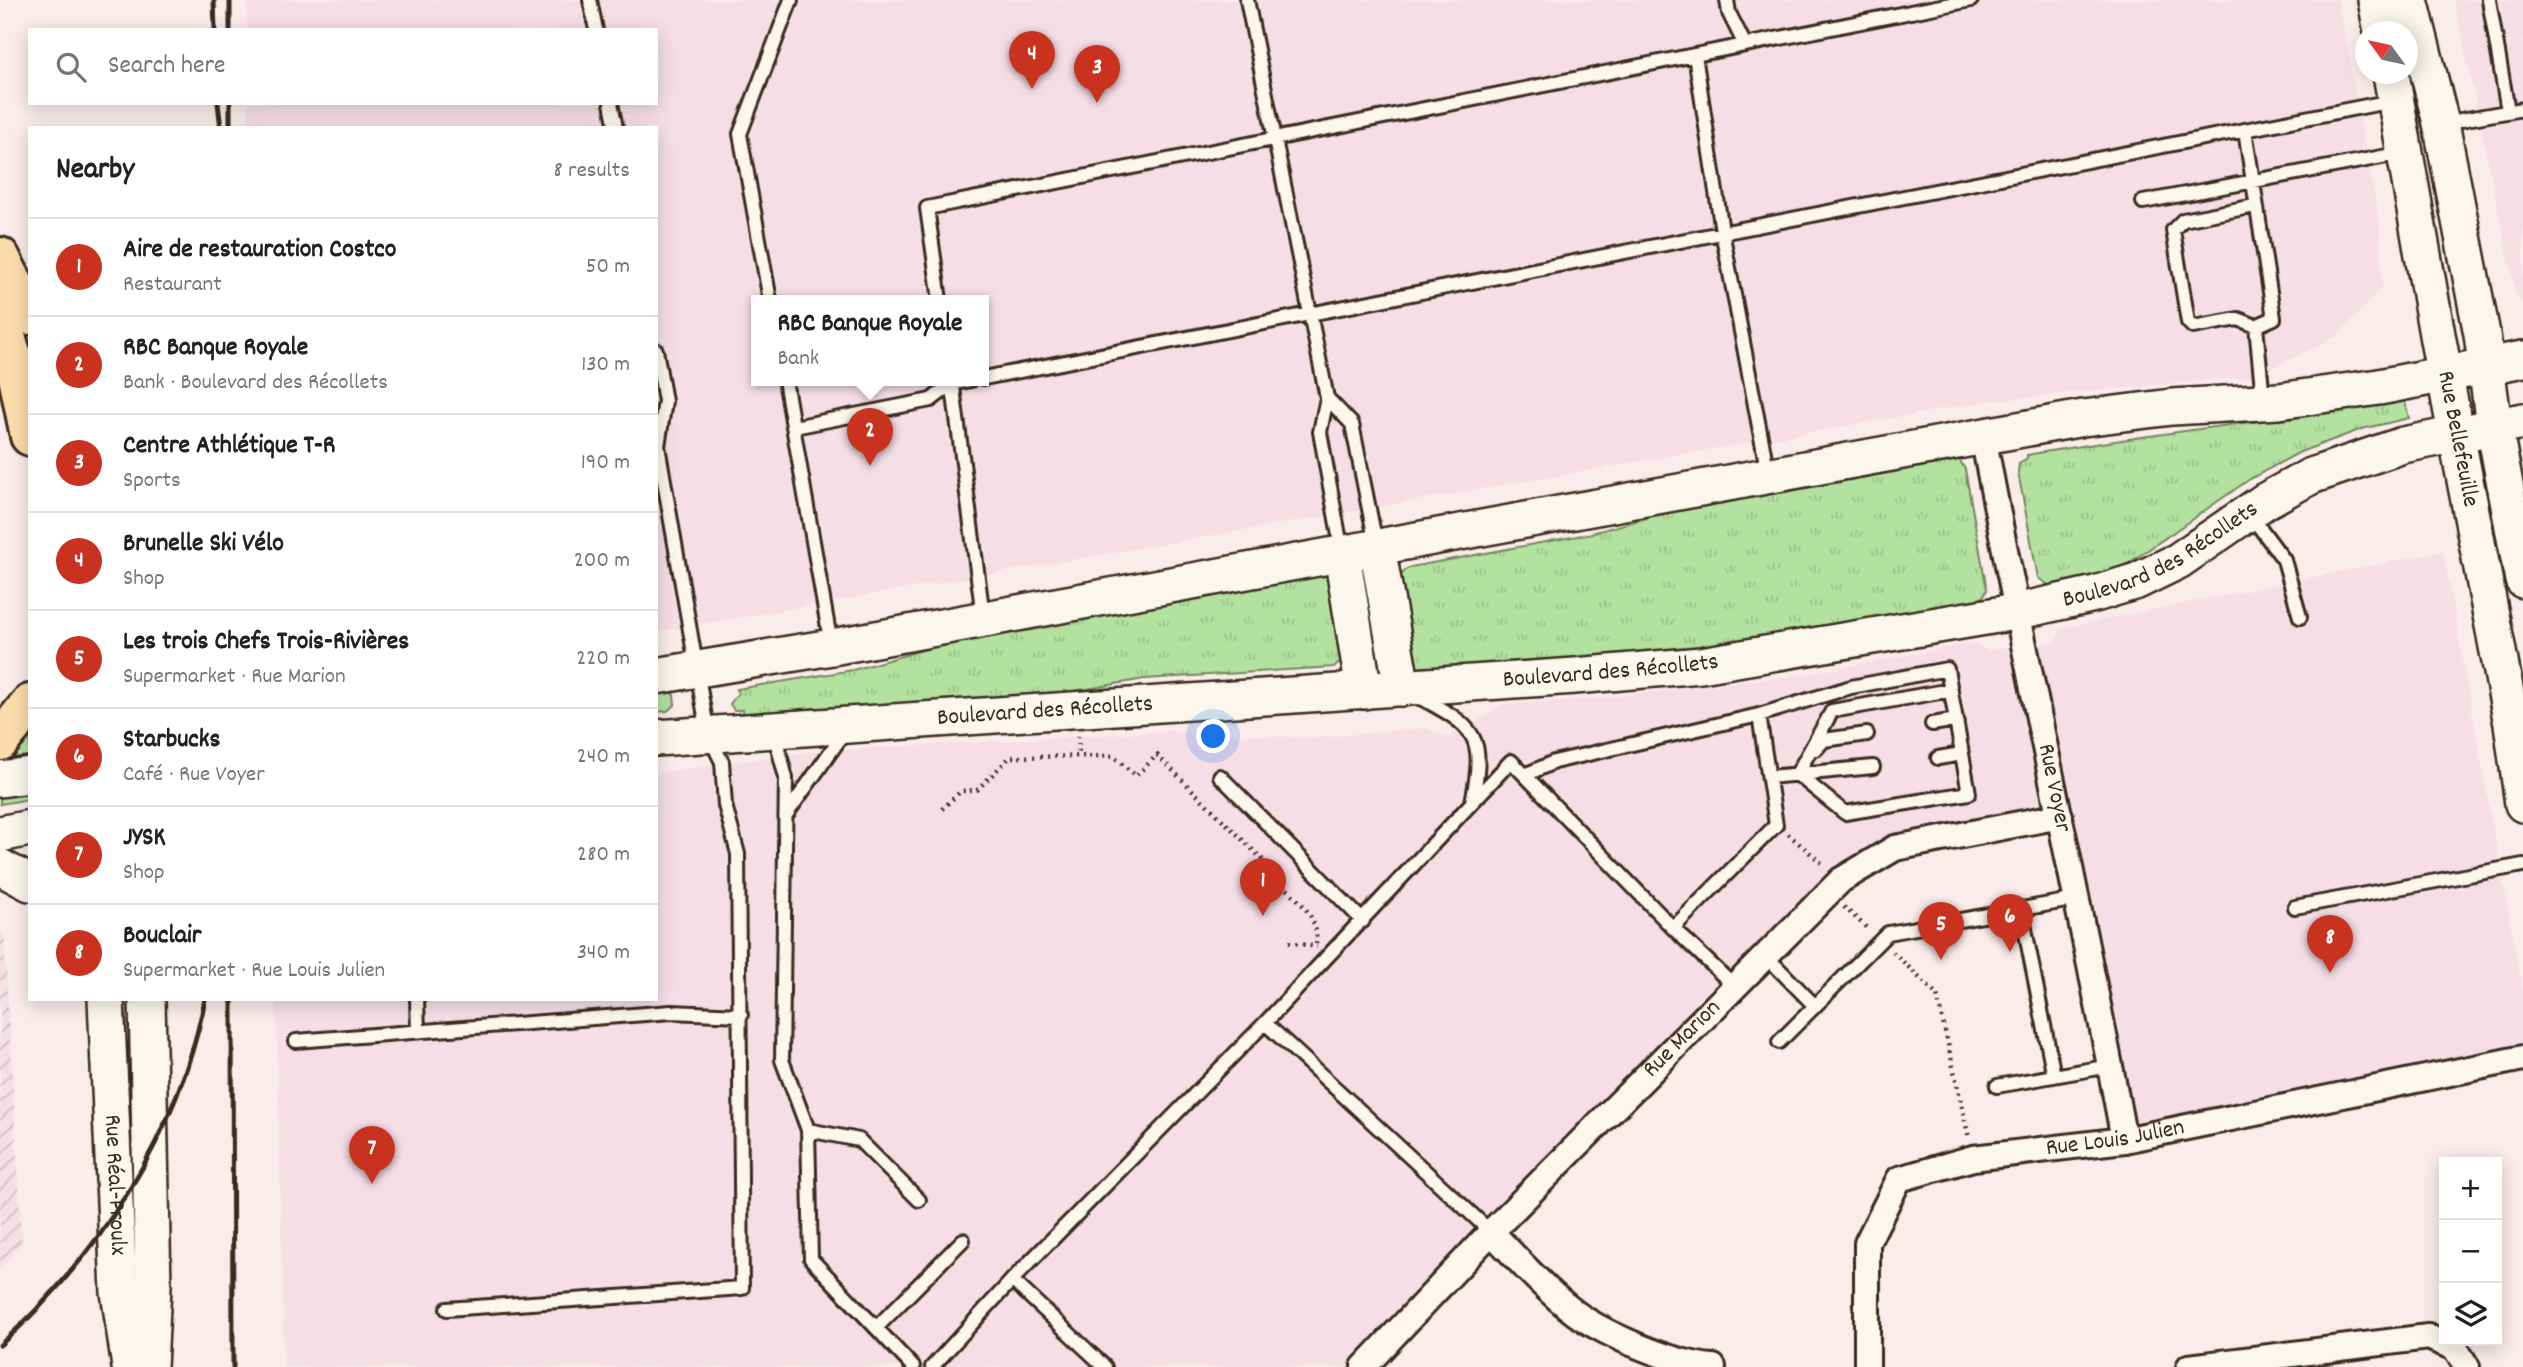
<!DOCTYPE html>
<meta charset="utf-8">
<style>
:root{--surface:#fff;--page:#f2f2f2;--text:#222;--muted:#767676;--line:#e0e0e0;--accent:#c8321e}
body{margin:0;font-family:Dekko,sans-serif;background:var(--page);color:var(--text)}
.controls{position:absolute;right:21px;bottom:21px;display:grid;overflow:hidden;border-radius:0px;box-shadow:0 4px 18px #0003}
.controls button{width:63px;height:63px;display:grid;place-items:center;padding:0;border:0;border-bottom:2px solid var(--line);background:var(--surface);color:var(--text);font:35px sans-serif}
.compass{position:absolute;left:2355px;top:21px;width:63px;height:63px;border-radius:50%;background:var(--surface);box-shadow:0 4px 18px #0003;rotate:303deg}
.you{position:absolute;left:1214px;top:737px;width:24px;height:24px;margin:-18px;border:5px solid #fff;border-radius:50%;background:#1a73e8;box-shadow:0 0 0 10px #1a73e833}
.badge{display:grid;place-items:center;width:46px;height:46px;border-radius:50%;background:var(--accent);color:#fff;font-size:23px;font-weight:700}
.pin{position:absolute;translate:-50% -58px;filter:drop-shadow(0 2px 4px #0008)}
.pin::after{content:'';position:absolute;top:37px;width:24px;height:21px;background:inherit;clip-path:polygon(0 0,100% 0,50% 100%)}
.popup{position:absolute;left:751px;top:295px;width:238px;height:91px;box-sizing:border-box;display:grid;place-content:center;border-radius:0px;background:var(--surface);filter:drop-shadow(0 2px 5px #0005);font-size:23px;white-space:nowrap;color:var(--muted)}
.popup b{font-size:26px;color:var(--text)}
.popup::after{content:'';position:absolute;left:50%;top:100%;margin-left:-14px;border:14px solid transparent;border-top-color:var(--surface)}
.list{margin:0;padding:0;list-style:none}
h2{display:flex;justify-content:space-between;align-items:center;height:91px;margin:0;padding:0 28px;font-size:30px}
h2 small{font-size:23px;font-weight:400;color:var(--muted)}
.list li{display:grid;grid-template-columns:46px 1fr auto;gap:21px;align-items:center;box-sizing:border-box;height:98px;padding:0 28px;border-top:2px solid var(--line)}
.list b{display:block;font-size:26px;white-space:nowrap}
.list p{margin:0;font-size:23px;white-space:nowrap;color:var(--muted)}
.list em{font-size:23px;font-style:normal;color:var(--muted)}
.icon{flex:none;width:38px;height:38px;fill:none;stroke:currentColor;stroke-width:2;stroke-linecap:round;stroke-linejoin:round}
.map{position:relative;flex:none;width:2523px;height:1367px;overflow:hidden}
.search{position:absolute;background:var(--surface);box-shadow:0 4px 18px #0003;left:28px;top:28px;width:630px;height:77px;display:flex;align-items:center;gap:18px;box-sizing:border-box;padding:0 24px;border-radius:0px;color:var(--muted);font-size:26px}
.panel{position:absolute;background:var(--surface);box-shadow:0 4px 18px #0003;left:28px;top:126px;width:630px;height:875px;border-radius:0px}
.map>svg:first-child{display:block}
.built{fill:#f6dee7;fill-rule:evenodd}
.industrial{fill:url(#industrial-furrows)}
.grass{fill:url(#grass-tufts);stroke:#76865f;stroke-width:2}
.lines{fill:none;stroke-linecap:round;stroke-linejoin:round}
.lane-casing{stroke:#3b2a1e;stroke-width:18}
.street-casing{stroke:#3b2a1e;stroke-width:30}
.secondary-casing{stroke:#3b2a1e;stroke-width:40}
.highway-casing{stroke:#3b2a1e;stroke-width:44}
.path{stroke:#3b2a1e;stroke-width:4.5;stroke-dasharray:2 5;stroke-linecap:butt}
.lane{stroke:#fbf7ec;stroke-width:12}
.street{stroke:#fbf7ec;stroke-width:24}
.secondary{stroke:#fbf7ec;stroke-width:35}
.highway{stroke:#fddcac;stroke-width:38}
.rail{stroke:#3b2a1e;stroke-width:5}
.labels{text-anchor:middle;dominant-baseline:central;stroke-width:5;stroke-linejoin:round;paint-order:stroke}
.street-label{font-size:24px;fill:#3b2a1e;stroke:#fbf7ec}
</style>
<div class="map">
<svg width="2523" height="1367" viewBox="0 0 2523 1367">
<defs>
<pattern id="industrial-furrows" width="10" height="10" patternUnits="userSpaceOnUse" patternTransform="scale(1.75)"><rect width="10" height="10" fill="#f6dee7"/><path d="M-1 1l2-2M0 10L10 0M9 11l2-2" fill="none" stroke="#d4bfc6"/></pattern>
<pattern id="grass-tufts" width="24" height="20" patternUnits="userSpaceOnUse" patternTransform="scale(1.75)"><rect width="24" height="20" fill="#b2e1a0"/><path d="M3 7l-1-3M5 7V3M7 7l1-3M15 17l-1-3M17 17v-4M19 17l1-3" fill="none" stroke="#9ac189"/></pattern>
</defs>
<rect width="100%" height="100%" fill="#f9ecea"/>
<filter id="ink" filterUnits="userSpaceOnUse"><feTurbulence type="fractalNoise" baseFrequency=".0143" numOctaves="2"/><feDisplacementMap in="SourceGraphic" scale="14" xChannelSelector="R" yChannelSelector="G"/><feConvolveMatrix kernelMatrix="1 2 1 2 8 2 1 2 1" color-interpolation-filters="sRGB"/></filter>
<g filter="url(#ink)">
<path class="built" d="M247 0H2338L2380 226 2382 288 2337 336 2257 376 1995 400 656 632V128H249L248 103H656V30H247ZM756 300H984V380H756Z
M2454 0H2523V303L2516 294Z
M2443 551 2523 993V1058L2124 1140 2060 816 1895 848 1828 892 1375 1367H284L276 999H656V773L807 752 1170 731 1312 738 1427 728 1449 738 1502 705 1608 697 1805 674 1973 643 1988 650 2055 642 2061 628Z"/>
<path class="industrial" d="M0 931 4 934 22 1242 0 1269Z"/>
<path class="grass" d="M2404 398 2409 418 2362 429 2300 452 2250 479 2129 563 2095 577 2046 589 2047 584 2038 578 2018 472 2019 464 2027 458V455C2152 433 2279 421 2404 398Z
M1958 458 1965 469 1987 590 1980 601 1648 657 1420 671 1416 666 1400 577 1405 570 1411 567 1588 534 1720 498Z
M1326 574 1331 578 1343 659 1334 667 1144 679 1030 699 744 718 743 710H734L730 704 738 693 737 689 853 670 972 636Z
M656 691H670L674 695 675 705 667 711 656 712Z
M30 729V761L0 766V758Z
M30 792V799L0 804V795Z"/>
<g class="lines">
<defs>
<path id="lane" d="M590 0 596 30
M1247 0 1327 398 1320 432 1342 552
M1727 0 1729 13 1745 45
M2489 0 2508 111
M1695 55 1722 231 1768 474
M611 103 616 128
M2444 123 2523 109
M2245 130 2274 318 2256 326 2238 319 2193 327 2188 322 2173 230 2183 220 2255 206
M2143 202 2403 153
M770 300 740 134 791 0
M940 300 927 208 1971 0
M2256 326 2263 399
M984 378 2392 101
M785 380 831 645
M952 380 983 616
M1327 398 1352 424 1376 544
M794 427 931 400 952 384 971 380
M2249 513 2284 560 2300 617
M1419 697C1476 727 1486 736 1472 802
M1759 715 1851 687 1947 669 1962 754 1938 758
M1932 724 1957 720
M774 732 786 778 782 1060 808 1130 811 1259 913 1367
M1816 749 1824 740 1867 734
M1797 774 1845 813 1969 793 1962 754
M1797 774 1832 711 1951 690
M1220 776 1363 921
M1769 777 1873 767
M786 815 846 730
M2295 907 2523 865
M2021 909 2054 1076
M1673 928 1734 986
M1765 955 1815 1006
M417 999 418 1031
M296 1041 671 1012 741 1015
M1779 1042 1888 933 2077 899
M1997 1086 2110 1066
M808 1130 859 1140 919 1200
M1491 1232 1265 1023 1511 761 1673 928 1776 825 1759 715 1554 762 1525 775
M447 1309 742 1288 738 854 725 805 722 762 708 734 658 446 665 401 656 350
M877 1327 963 1240
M932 1367 1012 1280
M1105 1367 1012 1280 1265 1023"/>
<g id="street">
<path id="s1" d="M1983 435C2026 671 2081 905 2124 1140"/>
<path d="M1491 1232C1516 1257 1541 1286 1569 1308 1599 1333 1674 1364 1713 1367"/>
<path id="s2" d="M1364 1367 1491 1232 1841 880 1895 848 2060 816"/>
<path id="s3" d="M1867 1367V1243L1899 1179 1973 1158 2124 1140 2523 1058"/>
<path d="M2189 1367 2428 1337 2455 1348 2467 1367"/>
</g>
<g id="secondary">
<path d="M2376 0 2382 32"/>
<path d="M2410 0 2441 123 2482 334 2494 426 2523 580"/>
<path id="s4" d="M2391 74 2438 340 2512 724 2523 804"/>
<path d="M1377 547 1402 688"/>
<path d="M1342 554 1364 691"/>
<path d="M656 676 832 647 2083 418 2172 407 2279 401 2379 387 2523 359"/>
<path id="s5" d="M656 738 1575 676 1701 665 2015 612 2095 594 2137 581 2178 561 2265 501 2311 476 2403 445 2523 421"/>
<path d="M0 779 30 775"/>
<path d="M0 834 30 828"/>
<path d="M0 867 30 883"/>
<path id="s6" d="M106 999 119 1292 130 1367"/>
<path d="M147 999 153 1287 149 1367"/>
</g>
<path id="highway" d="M0 257 30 315
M0 317 17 372 30 436
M0 741 30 704"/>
</defs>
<use href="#lane" class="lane-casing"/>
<use href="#street" class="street-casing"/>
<use href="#secondary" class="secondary-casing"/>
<use href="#highway" class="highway-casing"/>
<path class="path" d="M1078 736 1079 756
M942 809 961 791 977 790 1010 757 1113 756 1136 776 1157 755 1266 863V870C1286 890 1321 912 1316 944
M1788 834 1824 865
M1844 907 1868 929
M1289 942 1317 947
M1893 952 1937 995 1969 1138"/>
<use href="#lane" class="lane"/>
<use href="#street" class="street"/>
<use href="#secondary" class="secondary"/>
<use href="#highway" class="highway"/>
<path class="rail" d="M214 0 215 30
M230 0V30
M218 103 221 128
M230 103V128
M232 999 233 1367
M0 1345C100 1255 179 1133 205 999"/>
</g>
</g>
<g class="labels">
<g class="street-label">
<text stroke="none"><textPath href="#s4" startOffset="371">Rue Bellefeuille</textPath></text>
<text stroke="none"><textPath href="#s5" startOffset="1524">Boulevard des Récollets</textPath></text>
<text stroke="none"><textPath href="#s5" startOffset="957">Boulevard des Récollets</textPath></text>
<text stroke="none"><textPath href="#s5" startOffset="390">Boulevard des Récollets</textPath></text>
<text stroke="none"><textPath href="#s1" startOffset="360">Rue Voyer</textPath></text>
<text stroke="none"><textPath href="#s2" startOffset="457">Rue Marion</textPath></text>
<text stroke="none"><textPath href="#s3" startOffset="416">Rue Louis Julien</textPath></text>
<text stroke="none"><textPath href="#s6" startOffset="186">Rue Réal-Proulx</textPath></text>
</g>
</g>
</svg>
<div class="controls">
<button>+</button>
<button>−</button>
<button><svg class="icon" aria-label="layers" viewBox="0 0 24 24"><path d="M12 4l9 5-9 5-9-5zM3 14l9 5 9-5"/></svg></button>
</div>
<svg class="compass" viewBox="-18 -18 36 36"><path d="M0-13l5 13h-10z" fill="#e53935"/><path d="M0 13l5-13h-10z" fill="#767676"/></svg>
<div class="you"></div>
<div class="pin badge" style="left:1263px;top:916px">1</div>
<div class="pin badge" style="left:870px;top:466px">2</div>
<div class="popup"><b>RBC Banque Royale</b>Bank</div>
<div class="pin badge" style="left:1097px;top:103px">3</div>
<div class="pin badge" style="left:1032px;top:89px">4</div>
<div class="pin badge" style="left:1941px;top:960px">5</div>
<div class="pin badge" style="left:2010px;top:952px">6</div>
<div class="pin badge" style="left:372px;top:1184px">7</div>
<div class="pin badge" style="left:2330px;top:973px">8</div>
<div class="search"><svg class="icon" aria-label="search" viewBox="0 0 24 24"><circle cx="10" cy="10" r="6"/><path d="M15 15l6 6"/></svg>Search here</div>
<section class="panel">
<h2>Nearby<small>8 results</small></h2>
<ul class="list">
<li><span class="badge">1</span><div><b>Aire de restauration Costco</b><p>Restaurant</p></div><em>50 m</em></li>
<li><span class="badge">2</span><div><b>RBC Banque Royale</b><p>Bank · Boulevard des Récollets</p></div><em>130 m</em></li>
<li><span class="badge">3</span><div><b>Centre Athlétique T-R</b><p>Sports</p></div><em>190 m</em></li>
<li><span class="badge">4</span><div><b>Brunelle Ski Vélo</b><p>Shop</p></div><em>200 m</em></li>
<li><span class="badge">5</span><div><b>Les trois Chefs Trois-Rivières</b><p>Supermarket · Rue Marion</p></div><em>220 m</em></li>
<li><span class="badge">6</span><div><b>Starbucks</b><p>Café · Rue Voyer</p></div><em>240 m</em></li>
<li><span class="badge">7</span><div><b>JYSK</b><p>Shop</p></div><em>280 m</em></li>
<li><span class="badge">8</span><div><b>Bouclair</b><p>Supermarket · Rue Louis Julien</p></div><em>340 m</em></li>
</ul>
</section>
</div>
